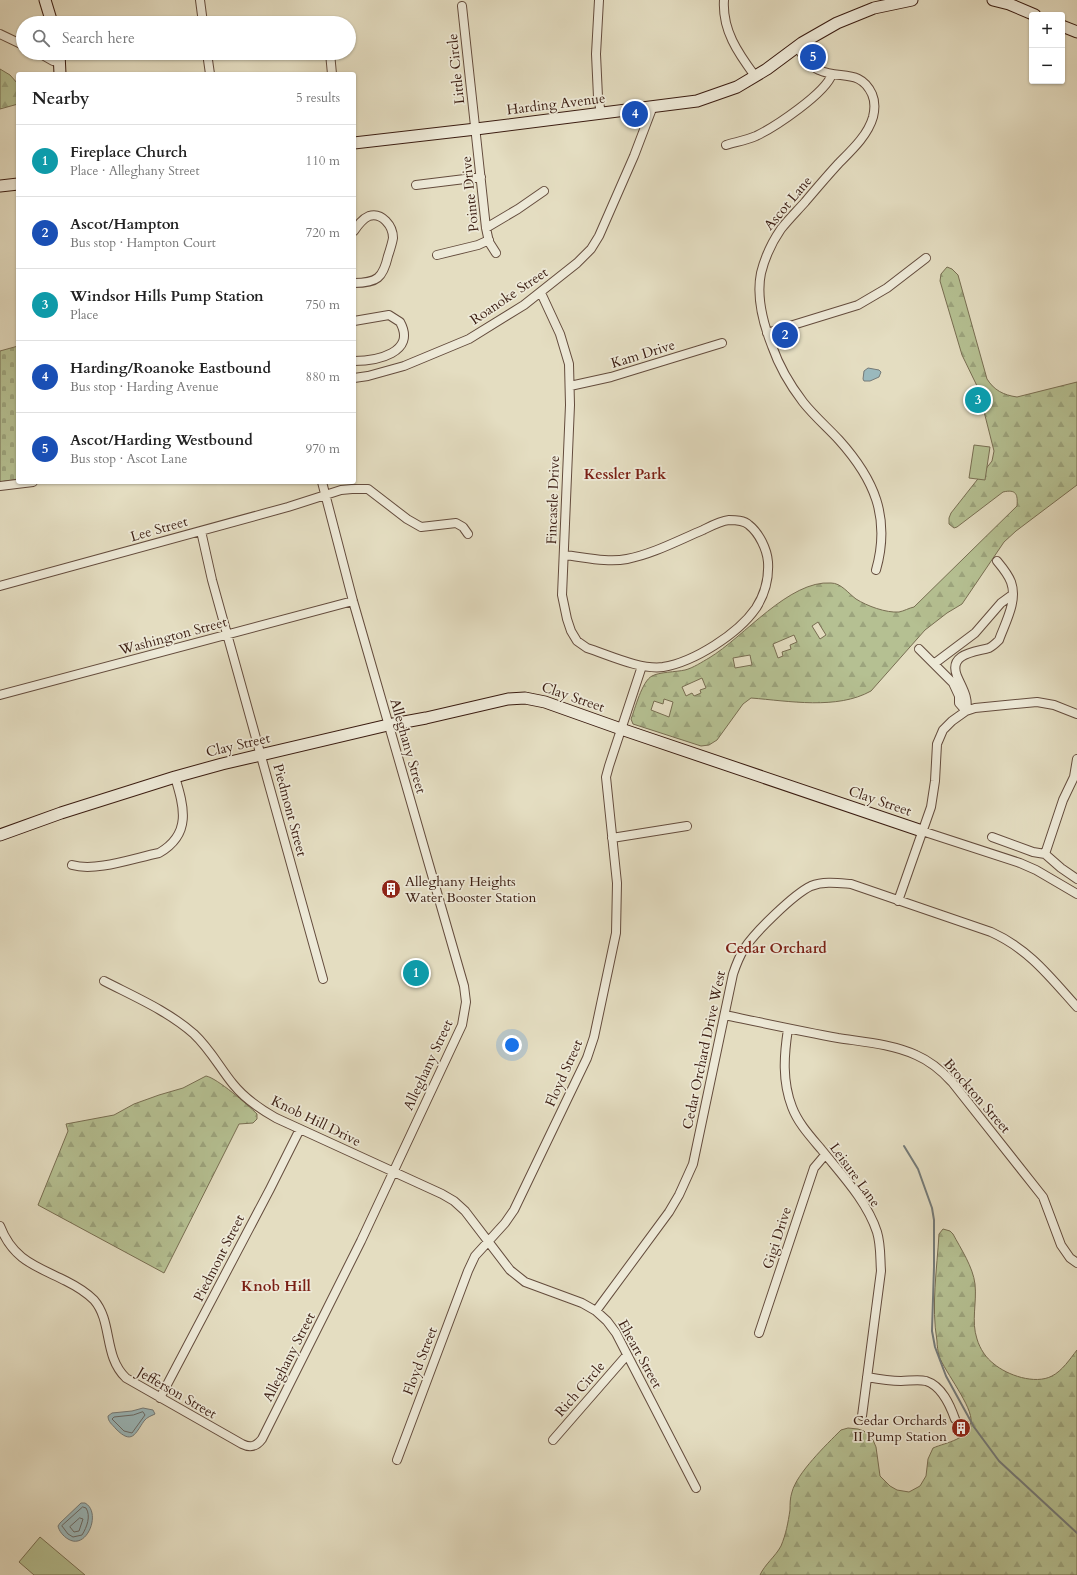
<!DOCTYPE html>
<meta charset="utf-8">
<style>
:root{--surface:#fff;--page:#f6f6f6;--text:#222;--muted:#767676;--line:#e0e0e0;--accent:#8f2418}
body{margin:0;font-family:Cardo,serif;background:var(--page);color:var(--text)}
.controls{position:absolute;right:12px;top:12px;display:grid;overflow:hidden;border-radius:4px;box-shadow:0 1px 3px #0004}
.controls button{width:36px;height:36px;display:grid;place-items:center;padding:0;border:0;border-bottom:1px solid var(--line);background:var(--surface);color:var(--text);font:20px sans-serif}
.you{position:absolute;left:512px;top:1045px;width:14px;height:14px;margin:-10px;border:3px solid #fff;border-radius:50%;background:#1a73e8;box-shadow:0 0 0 6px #1a73e833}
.badge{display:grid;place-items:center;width:26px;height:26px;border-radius:50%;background:var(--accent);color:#fff;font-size:13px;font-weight:700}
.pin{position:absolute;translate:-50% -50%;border:2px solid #fff;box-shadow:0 1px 4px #0006}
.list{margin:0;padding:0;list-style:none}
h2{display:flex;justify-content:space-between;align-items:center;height:52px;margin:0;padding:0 16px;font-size:17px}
h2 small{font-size:13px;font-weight:400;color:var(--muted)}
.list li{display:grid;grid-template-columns:26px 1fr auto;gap:12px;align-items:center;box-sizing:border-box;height:72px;padding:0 16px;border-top:1px solid var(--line)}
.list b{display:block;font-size:15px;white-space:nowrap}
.list p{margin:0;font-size:13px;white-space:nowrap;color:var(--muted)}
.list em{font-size:13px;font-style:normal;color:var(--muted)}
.icon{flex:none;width:22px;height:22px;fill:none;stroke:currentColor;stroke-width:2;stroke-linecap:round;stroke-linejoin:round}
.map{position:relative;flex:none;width:1077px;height:1575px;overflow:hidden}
.search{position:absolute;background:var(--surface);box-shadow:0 1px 3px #0004;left:16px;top:16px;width:340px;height:44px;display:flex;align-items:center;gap:10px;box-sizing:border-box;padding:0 14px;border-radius:22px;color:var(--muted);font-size:15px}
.panel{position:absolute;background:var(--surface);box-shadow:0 1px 3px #0004;left:16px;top:72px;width:340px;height:412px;border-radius:4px}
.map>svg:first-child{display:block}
.forest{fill:url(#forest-firs);stroke:#786e52;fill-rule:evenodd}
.cemetery{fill:url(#cemetery-stones);stroke:#786e52}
.park{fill:#b5c092;stroke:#786e52}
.water{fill:#9ab9bd;stroke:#747a78}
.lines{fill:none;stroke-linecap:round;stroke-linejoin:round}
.shore{stroke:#6a6a67;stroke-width:1}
.stream{stroke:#747a78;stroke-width:2}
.street-casing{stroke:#644c3d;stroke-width:10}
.secondary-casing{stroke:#3a1c11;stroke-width:13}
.street{stroke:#ede9d7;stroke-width:8}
.secondary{stroke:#ede9d7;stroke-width:11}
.labels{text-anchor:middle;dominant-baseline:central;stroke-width:3.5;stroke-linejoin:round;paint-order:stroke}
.street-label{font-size:14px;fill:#3a1c11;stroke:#ede9d7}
.poi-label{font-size:14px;fill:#3a1c11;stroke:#ede9d7;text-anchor:start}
.neighbourhood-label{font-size:15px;font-weight:bold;fill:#7a1f14;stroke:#ede9d7}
</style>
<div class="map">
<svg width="1077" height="1575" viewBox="0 0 1077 1575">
<defs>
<pattern id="forest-firs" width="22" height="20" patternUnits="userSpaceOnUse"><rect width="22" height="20" fill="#b5c092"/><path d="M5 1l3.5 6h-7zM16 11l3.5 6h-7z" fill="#9ca47d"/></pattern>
<pattern id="cemetery-stones" width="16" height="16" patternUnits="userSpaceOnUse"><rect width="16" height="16" fill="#b5c092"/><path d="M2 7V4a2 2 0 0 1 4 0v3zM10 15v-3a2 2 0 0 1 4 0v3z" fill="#9ca47d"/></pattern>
</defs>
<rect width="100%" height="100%" fill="#e4ddc1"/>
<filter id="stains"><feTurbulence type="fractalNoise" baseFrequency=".005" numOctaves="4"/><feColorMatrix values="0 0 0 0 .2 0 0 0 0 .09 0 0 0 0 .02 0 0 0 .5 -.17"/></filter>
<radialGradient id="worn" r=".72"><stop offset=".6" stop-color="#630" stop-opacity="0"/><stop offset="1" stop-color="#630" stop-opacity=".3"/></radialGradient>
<path class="forest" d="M0 69 10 75 18 84V104L0 109Z
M947 267 952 269 958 275 987 379C994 390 1003 395 1017 397L1077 382V485L1016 531 1004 542 962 604 947 613 925 630 871 691C837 710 789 701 751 698L743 704 717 740 709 745 701 746 633 724 631 719C635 709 642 681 652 676 659 672 676 672 685 670 693 668 702 662 709 658 744 637 789 580 831 583 841 583 848 593 856 599 867 606 886 613 899 612 904 611 909 608 914 607L1017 506C1018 494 1016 489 1003 492L957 527 954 528 949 524V518L951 513 992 461 994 451 978 388 962 355 940 281 941 274ZM818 622 826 635 820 639 812 626ZM794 635 797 642 790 645 791 649 782 652 783 656 778 658 773 644ZM750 655 752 665 735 668 733 658ZM702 678 706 688 700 690 701 693 694 696 692 693 686 696 682 687ZM664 699 673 702 669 717 651 710 654 701 663 704Z
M206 1076C217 1078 248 1105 257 1114V1119L253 1123 239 1124 164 1273 38 1205 68 1131 66 1124 114 1115 134 1104 159 1095 183 1088Z
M943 1229 950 1231 953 1234C961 1249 973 1267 975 1284 977 1303 971 1321 977 1339 980 1349 986 1358 994 1364 1007 1375 1035 1385 1052 1376 1062 1371 1070 1359 1077 1350V1575H760C765 1564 775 1557 781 1546 786 1534 788 1523 790 1510 790 1504 790 1498 792 1492 797 1473 826 1445 841 1430L848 1428 858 1429 864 1431 873 1440 876 1447 880 1476 890 1486 897 1490 909 1492 920 1486 926 1476 928 1459 933 1448C947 1442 968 1440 971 1422 973 1407 945 1372 939 1356 938 1351 937 1346 937 1341 931 1306 937 1269 939 1234Z"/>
<path class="cemetery" d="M18 346V479L0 482V351Z"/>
<path class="park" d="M974 445 990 447 985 480 969 478Z
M40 1537 85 1575H34L19 1562Z"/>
<path class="water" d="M868 368 879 370 881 372 879 377 870 381H864L863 379 864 371Z
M143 1408 153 1410 155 1414C151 1416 147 1417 144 1421 135 1434 132 1445 116 1429 112 1424 108 1422 108 1416L112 1413 132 1411Z
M81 1503H85C102 1512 87 1551 68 1539 63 1536 59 1531 58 1526L60 1523Z"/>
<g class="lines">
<path class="shore" d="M143 1412 145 1415 132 1433 124 1431 112 1419 114 1417 133 1415Z
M83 1507 86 1508C91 1516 87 1527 82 1535L73 1537 68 1534 62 1526Z
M80 1518 83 1519 79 1531 74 1532 70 1527Z"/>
<path class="stream" d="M904 1146 918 1169 932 1208 934 1220V1267L932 1331 935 1347 946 1376 974 1427 999 1461 1077 1533"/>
<defs>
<path id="street" d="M200 0 203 23
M599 0 596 54 598 97 601 113
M724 0C722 30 738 53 755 76
M462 6 486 228 489 242 496 253
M0 34 23 45
M797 47C803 55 809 66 819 70 839 80 860 68 872 94 875 101 875 109 873 117 868 135 852 150 839 163 827 176 816 189 805 202 797 211 788 220 781 229 772 242 765 257 761 273 756 297 763 323 772 346 779 366 790 385 803 402 814 416 827 427 839 440 874 479 891 517 876 570
M39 53 53 61 59 62
M207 53 210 74
M330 53 332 74
M726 145C736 142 747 140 756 136 775 127 826 93 832 74
M416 185 481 177
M486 228 518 209 544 191
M354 231C358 225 362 219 369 216 382 212 393 226 393 238 392 244 390 250 388 256 383 278 377 283 354 283
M437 255 478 245 489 240
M541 293 560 334 569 364 570 405 562 595 567 619 571 631 577 641 587 648C609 655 640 670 663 667 694 662 738 634 756 608 765 594 769 578 768 562 767 549 759 533 749 525 744 520 735 520 729 520 720 521 711 526 703 530 679 540 653 554 627 559 607 563 584 557 564 555
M354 321 389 315 400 322C417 353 376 361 354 361
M767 333 858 305 887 288 926 258
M354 378 368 376 404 366 469 339 524 305 577 263 591 249 599 236 634 156 653 106
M570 386 611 377 722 343
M0 486 33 482
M201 531 212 580 323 979
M0 586 288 507 341 490 352 489H368L407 519 421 527 456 523 463 527 468 534
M919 649 953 683 959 696V703L966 711
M935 663 975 633 1001 603 1012 595
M0 695 353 601
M966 711C969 697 962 688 957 676 948 653 976 652 989 648 993 646 996 643 999 640 1005 623 1018 601 1011 582 1008 574 1002 567 997 561
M922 831 1020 863 1036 870 1077 894
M992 837 1033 852 1045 854 1061 868 1077 879
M612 838 687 826
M1045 854 1063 800 1074 777 1077 759
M72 865C96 872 134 858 159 853 192 834 184 807 175 777
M898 901 931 807 935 781 937 744 943 730 952 721 966 711 975 708 1037 702 1054 705 1077 714
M104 981C135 997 168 1011 194 1034 210 1049 220 1068 233 1084 245 1099 260 1109 276 1118L442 1194 454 1201 465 1211 510 1270 525 1282 582 1303 596 1311 607 1321 616 1333 696 1488
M725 1015C763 1023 800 1031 838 1038 864 1042 892 1044 916 1055 930 1061 941 1070 952 1082L1043 1197 1061 1245 1070 1258 1077 1263
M788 1029C784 1055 782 1081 792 1107 798 1123 810 1136 821 1149 841 1174 867 1201 877 1232 881 1245 880 1258 881 1271L862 1416
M0 1226C13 1260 36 1266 66 1281 76 1286 86 1292 94 1300 113 1322 103 1356 126 1378L242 1444C250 1448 256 1447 262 1439L361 1241 462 1025 466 1002 464 986 353 601 322 482
M596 1311 669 1212 679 1195 693 1164 733 974C736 965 739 957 744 949 755 932 794 894 811 886 824 881 838 883 851 884L991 932C1029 949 1050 977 1077 1007
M759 1333 814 1168 825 1155
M867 1377C878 1379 889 1381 901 1381 909 1381 918 1379 926 1381 942 1386 950 1405 955 1419
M160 1398 270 1189 300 1129
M553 1440 627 1355
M397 1460 468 1271 475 1256 505 1223 514 1210 587 1058 594 1037 616 933 617 883 606 777 609 766 642 666"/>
<path id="secondary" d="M45 0 52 23
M993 0 1009 4 1035 15
M1062 26 1077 32
M59 53 60 74
M354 143 476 129 697 101 737 87 767 69 802 43 837 23 874 8 912 0
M0 186 18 184
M0 835 61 813 175 777 222 764 388 725 426 718 508 699 525 698 545 702 621 729 922 831"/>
</defs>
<use href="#street" class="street-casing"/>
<use href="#secondary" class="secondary-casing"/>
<use href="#street" class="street"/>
<use href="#secondary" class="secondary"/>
</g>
<defs>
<symbol id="building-disc" viewBox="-11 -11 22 22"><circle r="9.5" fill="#8f2418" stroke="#ede9d7"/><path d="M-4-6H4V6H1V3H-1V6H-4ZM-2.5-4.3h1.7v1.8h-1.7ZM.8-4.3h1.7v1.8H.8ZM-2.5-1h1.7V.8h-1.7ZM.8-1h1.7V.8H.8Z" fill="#fff"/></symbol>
</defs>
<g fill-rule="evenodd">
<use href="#building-disc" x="380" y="878" width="22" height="22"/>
<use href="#building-disc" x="950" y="1417" width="22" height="22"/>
</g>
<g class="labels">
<g class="street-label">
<text transform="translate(456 69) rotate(-96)">Little Circle</text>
<text transform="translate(556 104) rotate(-7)">Harding Avenue</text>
<text transform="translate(470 194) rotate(-96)">Pointe Drive</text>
<text transform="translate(788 203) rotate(-50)">Ascot Lane</text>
<text transform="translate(509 296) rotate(-34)">Roanoke Street</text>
<text transform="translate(643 354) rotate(-17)">Kam Drive</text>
<text transform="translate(553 500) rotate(-88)">Fincastle Drive</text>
<text transform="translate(159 529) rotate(-16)">Lee Street</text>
<text transform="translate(173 636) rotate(-15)">Washington Street</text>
<text transform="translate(573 697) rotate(19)">Clay Street</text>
<text transform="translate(238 745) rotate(-13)">Clay Street</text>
<text transform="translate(408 746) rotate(74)">Alleghany Street</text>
<text transform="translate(880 801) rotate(19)">Clay Street</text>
<text transform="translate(290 810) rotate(75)">Piedmont Street</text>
<text transform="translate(704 1050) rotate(-78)">Cedar Orchard Drive West</text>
<text transform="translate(428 1065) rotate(-65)">Alleghany Street</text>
<text transform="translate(564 1073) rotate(-66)">Floyd Street</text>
<text transform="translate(977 1096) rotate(49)">Brockton Street</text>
<text transform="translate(316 1121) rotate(26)">Knob Hill Drive</text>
<text transform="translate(855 1175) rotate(54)">Leisure Lane</text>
<text transform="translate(777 1238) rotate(-72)">Gigi Drive</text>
<text transform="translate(219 1258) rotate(-63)">Piedmont Street</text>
<text transform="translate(640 1354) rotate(61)">Eheart Street</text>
<text transform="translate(289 1357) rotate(-63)">Alleghany Street</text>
<text transform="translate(420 1361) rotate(-69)">Floyd Street</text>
<text transform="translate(580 1389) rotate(-49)">Rich Circle</text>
<text transform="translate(177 1393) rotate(30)">Jefferson Street</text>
</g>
<g class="poi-label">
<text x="405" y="881">Alleghany Heights<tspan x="405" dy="16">Water Booster Station</tspan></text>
<text x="947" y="1420" text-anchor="end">Cedar Orchards<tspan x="947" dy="16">II Pump Station</tspan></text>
</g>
<g class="neighbourhood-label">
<text x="625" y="474">Kessler Park</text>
<text x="776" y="948">Cedar Orchard</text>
<text x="276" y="1286">Knob Hill</text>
</g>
</g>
<rect width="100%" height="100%" filter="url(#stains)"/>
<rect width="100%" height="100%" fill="url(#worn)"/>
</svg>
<div class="controls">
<button>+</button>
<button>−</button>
</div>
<div class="you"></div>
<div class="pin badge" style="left:416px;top:973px;background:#0f9aa8">1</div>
<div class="pin badge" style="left:785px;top:335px;background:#1a4fb4">2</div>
<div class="pin badge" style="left:978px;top:400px;background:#0f9aa8">3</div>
<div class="pin badge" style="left:635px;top:114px;background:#1a4fb4">4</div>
<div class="pin badge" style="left:813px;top:57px;background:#1a4fb4">5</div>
<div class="search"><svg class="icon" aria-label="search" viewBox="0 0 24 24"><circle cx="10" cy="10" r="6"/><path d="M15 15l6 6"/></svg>Search here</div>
<section class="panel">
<h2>Nearby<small>5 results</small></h2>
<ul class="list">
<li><span class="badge" style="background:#0f9aa8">1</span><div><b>Fireplace Church</b><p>Place · Alleghany Street</p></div><em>110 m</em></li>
<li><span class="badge" style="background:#1a4fb4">2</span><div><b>Ascot/Hampton</b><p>Bus stop · Hampton Court</p></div><em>720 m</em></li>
<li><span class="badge" style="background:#0f9aa8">3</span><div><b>Windsor Hills Pump Station</b><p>Place</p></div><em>750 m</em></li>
<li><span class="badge" style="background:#1a4fb4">4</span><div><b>Harding/Roanoke Eastbound</b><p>Bus stop · Harding Avenue</p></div><em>880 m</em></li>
<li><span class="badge" style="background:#1a4fb4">5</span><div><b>Ascot/Harding Westbound</b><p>Bus stop · Ascot Lane</p></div><em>970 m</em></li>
</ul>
</section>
</div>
